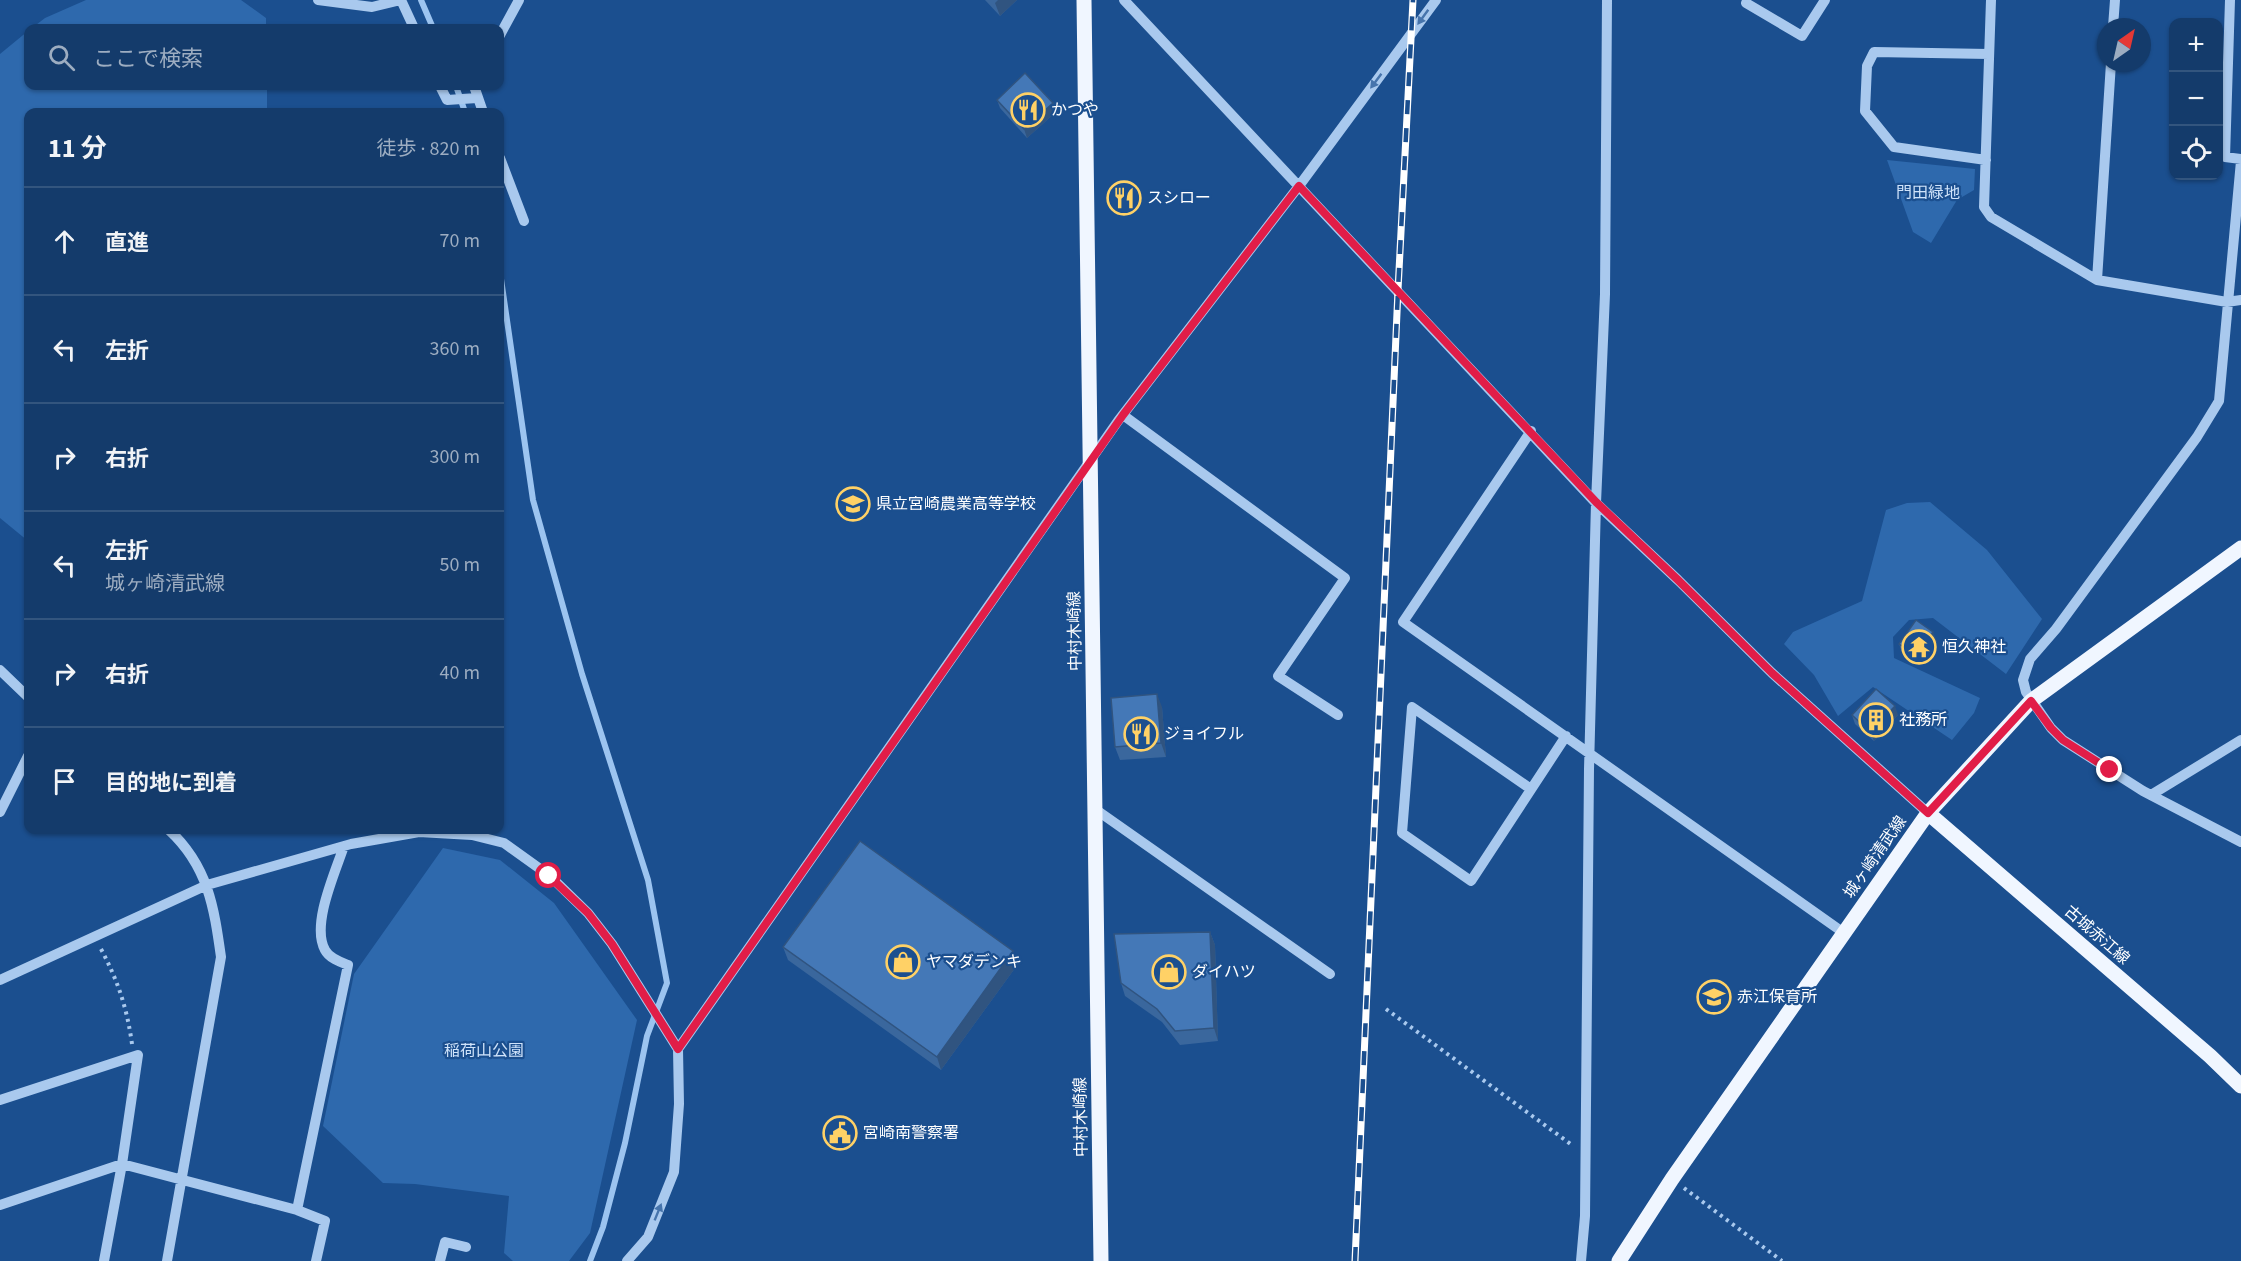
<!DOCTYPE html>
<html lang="ja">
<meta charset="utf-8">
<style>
:root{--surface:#143b6b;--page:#1d4271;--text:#f1f3f6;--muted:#9dadc1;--line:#33557e}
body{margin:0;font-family:"Source Sans 3","Noto Sans JP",sans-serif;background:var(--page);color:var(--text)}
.controls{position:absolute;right:18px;top:18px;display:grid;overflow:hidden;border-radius:12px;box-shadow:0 2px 4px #0004}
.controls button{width:54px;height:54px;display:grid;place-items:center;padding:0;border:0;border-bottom:2px solid var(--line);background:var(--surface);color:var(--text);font:30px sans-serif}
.compass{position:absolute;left:2097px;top:18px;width:54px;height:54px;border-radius:50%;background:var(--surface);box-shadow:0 2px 4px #0004;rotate:34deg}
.stop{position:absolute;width:18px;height:18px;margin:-14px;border:4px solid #e11d48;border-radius:50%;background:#fff}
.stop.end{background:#e11d48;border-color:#fff;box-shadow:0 2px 6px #0008}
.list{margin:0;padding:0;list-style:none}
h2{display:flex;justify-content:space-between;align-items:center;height:78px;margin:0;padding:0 24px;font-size:26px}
h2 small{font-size:20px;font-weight:400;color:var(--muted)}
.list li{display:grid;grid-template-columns:39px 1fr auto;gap:18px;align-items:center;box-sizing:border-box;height:108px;padding:0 24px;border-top:2px solid var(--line)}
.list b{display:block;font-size:22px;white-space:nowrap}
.list p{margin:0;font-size:20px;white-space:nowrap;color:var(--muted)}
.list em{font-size:20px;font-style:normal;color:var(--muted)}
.icon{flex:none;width:33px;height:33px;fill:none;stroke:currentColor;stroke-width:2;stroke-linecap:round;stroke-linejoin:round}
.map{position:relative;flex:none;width:2241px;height:1261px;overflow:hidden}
.search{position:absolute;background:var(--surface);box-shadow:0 2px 4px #0004;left:24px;top:24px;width:480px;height:66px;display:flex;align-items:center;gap:15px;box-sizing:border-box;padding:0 21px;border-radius:12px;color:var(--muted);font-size:22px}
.panel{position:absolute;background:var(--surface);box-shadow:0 2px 4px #0004;left:24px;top:108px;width:480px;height:726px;border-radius:12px}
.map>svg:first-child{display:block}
.green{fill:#2e69ad}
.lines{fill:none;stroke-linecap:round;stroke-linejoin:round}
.stream{stroke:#9cc4f0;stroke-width:6}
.path{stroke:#a9c9ee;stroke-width:4;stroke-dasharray:3 4.5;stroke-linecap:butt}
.minor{stroke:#a9c9ee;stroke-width:10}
.major{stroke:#f0f6ff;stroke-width:15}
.rail-casing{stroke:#fff;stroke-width:7}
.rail{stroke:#1b4f8f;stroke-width:4.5;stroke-dasharray:14;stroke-linecap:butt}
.wall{fill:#3a679d}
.shaded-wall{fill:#305480}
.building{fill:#4478b7;stroke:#305480;stroke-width:1.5}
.oneway{fill:#4674ac}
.route{stroke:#e11d48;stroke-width:8}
.labels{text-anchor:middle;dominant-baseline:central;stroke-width:4.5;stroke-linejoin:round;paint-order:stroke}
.poi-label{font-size:16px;fill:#fff;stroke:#1b4f8f;text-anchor:start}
.park-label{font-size:16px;fill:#cfe3fa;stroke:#1b4f8f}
.street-label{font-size:16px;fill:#fff;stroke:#1b4f8f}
</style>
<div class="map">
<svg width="2241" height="1261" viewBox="0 0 2241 1261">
<rect width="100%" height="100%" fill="#1b4f8f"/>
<path class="green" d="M86 0H241L266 18V28H32L45 18Z
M28 31V86H267V112H28V541L0 518V54Z
M1887 160 1975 169 1974 190 1957 200 1931 243 1913 232Z
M1930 502 1987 550 2042 619 2006 674 1933 618 1909 620 1893 637 1894 658 1980 698 1974 713 1952 740 1873 687 1838 716 1814 675 1784 644 1793 632 1862 601 1886 510 1907 503Z
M443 848 500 860 554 903 637 1020 590 1233 569 1261H513L504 1253 509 1196 415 1184 383 1183 323 1126 354 974Z"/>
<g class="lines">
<path class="stream" d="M421 0 433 28
M456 86 465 112
M500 272 533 500 582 674 648 880 667 983 647 1036 625 1143 603 1227 590 1261"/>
<path class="path" d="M101 949C118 981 127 1008 132 1044
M1386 1009 1572 1145
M1684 1188 1782 1261"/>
<path class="minor" d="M318 0 372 7 401 0
M401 0 414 28
M1124 0 1596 503 1678 580 1772 673 1928 813
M1991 0 1984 207 1991 217 2097 280 2227 302 2241 300
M2230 0 2225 157 2241 159
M1746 3 1802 36 1825 0
M2113 27 2115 0
M500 35 519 0
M440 86 447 100 477 98
M474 86 483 112
M500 158 524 221
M1986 160 1894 147 1865 111 1867 66 1874 52 1989 54
M2241 161 2219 401 2197 437 2056 629 2030 659 2023 680 2026 692 2051 728 2063 740 2143 791 2241 842
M2097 280 2111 63
M1123 415 1345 578 1278 676 1338 715
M1531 431 1403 622 1844 933
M0 670 28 697
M1531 789 1412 707 1402 833 1471 881 1566 736
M2151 795 2241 740
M1095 809 1330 974
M0 812 28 756
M0 980 207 885 351 844 419 832 472 835 504 843 550 876 588 913 612 944 678 1049 679 1104 674 1172 648 1237 627 1261
M678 1049 1118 421 1299 186 1436 0
M0 1100 138 1055 122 1164 104 1261
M0 1205 122 1164 297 1210
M167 1261 221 957C214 907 208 866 169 830
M316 1261 325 1221 297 1210 348 965C340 962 329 958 325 950 311 925 335 873 344 846
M440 1261 445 1242 466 1247
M1581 1261 1585 1216 1589 769 1596 503 1605 294 1607 0"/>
<path class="major" d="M1084 0 1101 1261
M1928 813 2210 1056 2241 1086
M1619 1261 1672 1179 1928 813 2031 701 2241 548"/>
<defs>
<path id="rail" d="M1355 1261 1398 290 1413 0"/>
</defs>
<use href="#rail" class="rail-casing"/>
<use href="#rail" class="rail"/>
</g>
<path class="wall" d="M985 0H1017L1000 16Z
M997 100 1053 103 1056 112 1027 138 1000 108Z
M1937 641 1920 665 1902 652 1899 644Z
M1162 707 1166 757 1120 760 1115 747Z
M1852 715H1898L1874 741 1855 724Z
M1210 932 1215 945 1218 1041 1180 1045 1162 1022 1125 996 1121 983Z
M783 947 1013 951 1018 964 941 1070 788 960Z"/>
<path class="shaded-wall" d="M998 0H1017L1000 16 995 3Z
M1053 103 1056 112 1027 138 1024 129Z
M1933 632 1937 641 1920 665 1917 656Z
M1157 694 1162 707 1166 757 1161 743Z
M1895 706 1898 715 1874 741 1870 732Z
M1210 932 1215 945 1218 1041 1214 1028Z
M1013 951 1018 964 941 1070 937 1057Z"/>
<path class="building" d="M1025 73 1053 103 1024 129 997 100Z
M1916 620 1933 632 1917 656 1899 644Z
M1876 689 1895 706 1870 732 1852 715Z
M1157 694 1161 743 1115 747 1111 698Z
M860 841 1013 951 937 1057 783 947Z
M1210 932 1214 1028 1175 1031 1157 1009 1121 983 1114 934Z"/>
<defs><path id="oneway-solid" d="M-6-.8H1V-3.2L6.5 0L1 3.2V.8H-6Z" transform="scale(1.5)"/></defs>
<g class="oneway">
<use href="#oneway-solid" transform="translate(1423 17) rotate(126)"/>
<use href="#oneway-solid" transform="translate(1376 81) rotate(127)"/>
<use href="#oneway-solid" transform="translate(658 1212) rotate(-68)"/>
</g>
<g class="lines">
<path class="route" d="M549 876 588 913 612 944 678 1049 1123 415 1299 186 1596 502 1678 580 1772 673 1928 813 2031 701 2051 728 2063 740 2110 770"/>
</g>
<defs>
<symbol id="restaurant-ring" viewBox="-11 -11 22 22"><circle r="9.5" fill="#1b4f8f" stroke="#ffd166" stroke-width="1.5"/><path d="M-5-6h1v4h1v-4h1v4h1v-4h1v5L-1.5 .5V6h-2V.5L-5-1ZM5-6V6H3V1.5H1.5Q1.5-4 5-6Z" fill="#ffd166"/></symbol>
<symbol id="school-ring" viewBox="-11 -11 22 22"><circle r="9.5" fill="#1b4f8f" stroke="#ffd166" stroke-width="1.5"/><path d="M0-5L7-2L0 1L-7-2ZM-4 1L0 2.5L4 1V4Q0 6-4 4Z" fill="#ffd166"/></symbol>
<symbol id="temple-ring" viewBox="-11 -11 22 22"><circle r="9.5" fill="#1b4f8f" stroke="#ffd166" stroke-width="1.5"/><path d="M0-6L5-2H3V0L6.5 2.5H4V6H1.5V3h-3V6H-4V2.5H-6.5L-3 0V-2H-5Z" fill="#ffd166"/></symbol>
<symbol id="building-ring" viewBox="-11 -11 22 22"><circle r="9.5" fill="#1b4f8f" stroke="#ffd166" stroke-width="1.5"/><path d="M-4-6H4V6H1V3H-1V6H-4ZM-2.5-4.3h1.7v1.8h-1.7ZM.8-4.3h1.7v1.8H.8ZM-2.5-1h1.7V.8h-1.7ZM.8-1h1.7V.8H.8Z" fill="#ffd166"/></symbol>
<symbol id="shop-ring" viewBox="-11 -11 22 22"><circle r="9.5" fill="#1b4f8f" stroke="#ffd166" stroke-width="1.5"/><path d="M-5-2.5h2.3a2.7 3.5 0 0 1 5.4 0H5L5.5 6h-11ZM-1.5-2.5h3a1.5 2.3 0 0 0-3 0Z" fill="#ffd166"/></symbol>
<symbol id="civic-ring" viewBox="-11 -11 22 22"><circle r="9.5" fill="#1b4f8f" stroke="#ffd166" stroke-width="1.5"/><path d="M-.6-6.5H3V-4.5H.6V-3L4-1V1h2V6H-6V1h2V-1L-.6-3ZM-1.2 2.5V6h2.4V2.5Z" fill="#ffd166"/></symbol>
</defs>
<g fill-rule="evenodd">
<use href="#restaurant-ring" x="1009" y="91" width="38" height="38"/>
<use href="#restaurant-ring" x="1105" y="179" width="38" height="38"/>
<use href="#school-ring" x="834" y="485" width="38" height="38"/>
<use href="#temple-ring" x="1900" y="628" width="38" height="38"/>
<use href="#building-ring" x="1857" y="701" width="38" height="38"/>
<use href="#restaurant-ring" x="1122" y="715" width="38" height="38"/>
<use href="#shop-ring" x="884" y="943" width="38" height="38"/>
<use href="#shop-ring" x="1150" y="953" width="38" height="38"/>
<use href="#school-ring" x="1695" y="978" width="38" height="38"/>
<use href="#civic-ring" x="821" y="1114" width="38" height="38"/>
</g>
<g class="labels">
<g class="poi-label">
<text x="1051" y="110">かつや</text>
<text x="1147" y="198">スシロー</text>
<text x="876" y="504">県立宮崎農業高等学校</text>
<text x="1942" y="647">恒久神社</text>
<text x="1899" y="720">社務所</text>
<text x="1164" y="734">ジョイフル</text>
<text x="926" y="962">ヤマダデンキ</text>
<text x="1192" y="972">ダイハツ</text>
<text x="1737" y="997">赤江保育所</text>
<text x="863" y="1133">宮崎南警察署</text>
</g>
<g class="park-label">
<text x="1928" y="193">門田緑地</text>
<text x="484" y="1051">稲荷山公園</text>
</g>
<g class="street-label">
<text transform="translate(1075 631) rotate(-91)">中村木崎線</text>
<text transform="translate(1875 857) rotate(-55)">城ヶ崎清武線</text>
<text transform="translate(2097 935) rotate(41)">古城赤江線</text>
<text transform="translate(1081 1117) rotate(-91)">中村木崎線</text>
</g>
</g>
</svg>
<div class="controls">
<button>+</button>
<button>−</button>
<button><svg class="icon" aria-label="locate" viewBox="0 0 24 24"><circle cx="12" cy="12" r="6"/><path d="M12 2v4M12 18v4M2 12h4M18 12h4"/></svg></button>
</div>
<svg class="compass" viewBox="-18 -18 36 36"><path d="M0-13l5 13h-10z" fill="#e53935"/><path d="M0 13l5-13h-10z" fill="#9dadc1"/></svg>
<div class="stop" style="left:549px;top:876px"></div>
<div class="stop end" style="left:2110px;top:770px"></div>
<div class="search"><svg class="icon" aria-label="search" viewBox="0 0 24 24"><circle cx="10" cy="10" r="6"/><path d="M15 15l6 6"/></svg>ここで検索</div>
<section class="panel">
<h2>11 分<small>徒歩 · 820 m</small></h2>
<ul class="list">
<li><svg class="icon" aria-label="ahead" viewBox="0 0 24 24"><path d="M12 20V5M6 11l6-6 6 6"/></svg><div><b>直進</b></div><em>70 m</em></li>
<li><svg class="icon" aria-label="left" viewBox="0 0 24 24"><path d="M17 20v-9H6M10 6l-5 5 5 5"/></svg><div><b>左折</b></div><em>360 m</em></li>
<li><svg class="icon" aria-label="right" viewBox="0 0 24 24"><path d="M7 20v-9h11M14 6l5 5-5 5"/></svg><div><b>右折</b></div><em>300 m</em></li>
<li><svg class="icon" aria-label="left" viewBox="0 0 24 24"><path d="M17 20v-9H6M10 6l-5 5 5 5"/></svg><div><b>左折</b><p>城ヶ崎清武線</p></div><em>50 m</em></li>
<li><svg class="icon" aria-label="right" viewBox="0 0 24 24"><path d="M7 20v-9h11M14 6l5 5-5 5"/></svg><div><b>右折</b></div><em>40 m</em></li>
<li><svg class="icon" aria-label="arrive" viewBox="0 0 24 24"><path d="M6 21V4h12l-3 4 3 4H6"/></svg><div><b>目的地に到着</b></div></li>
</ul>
</section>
</div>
